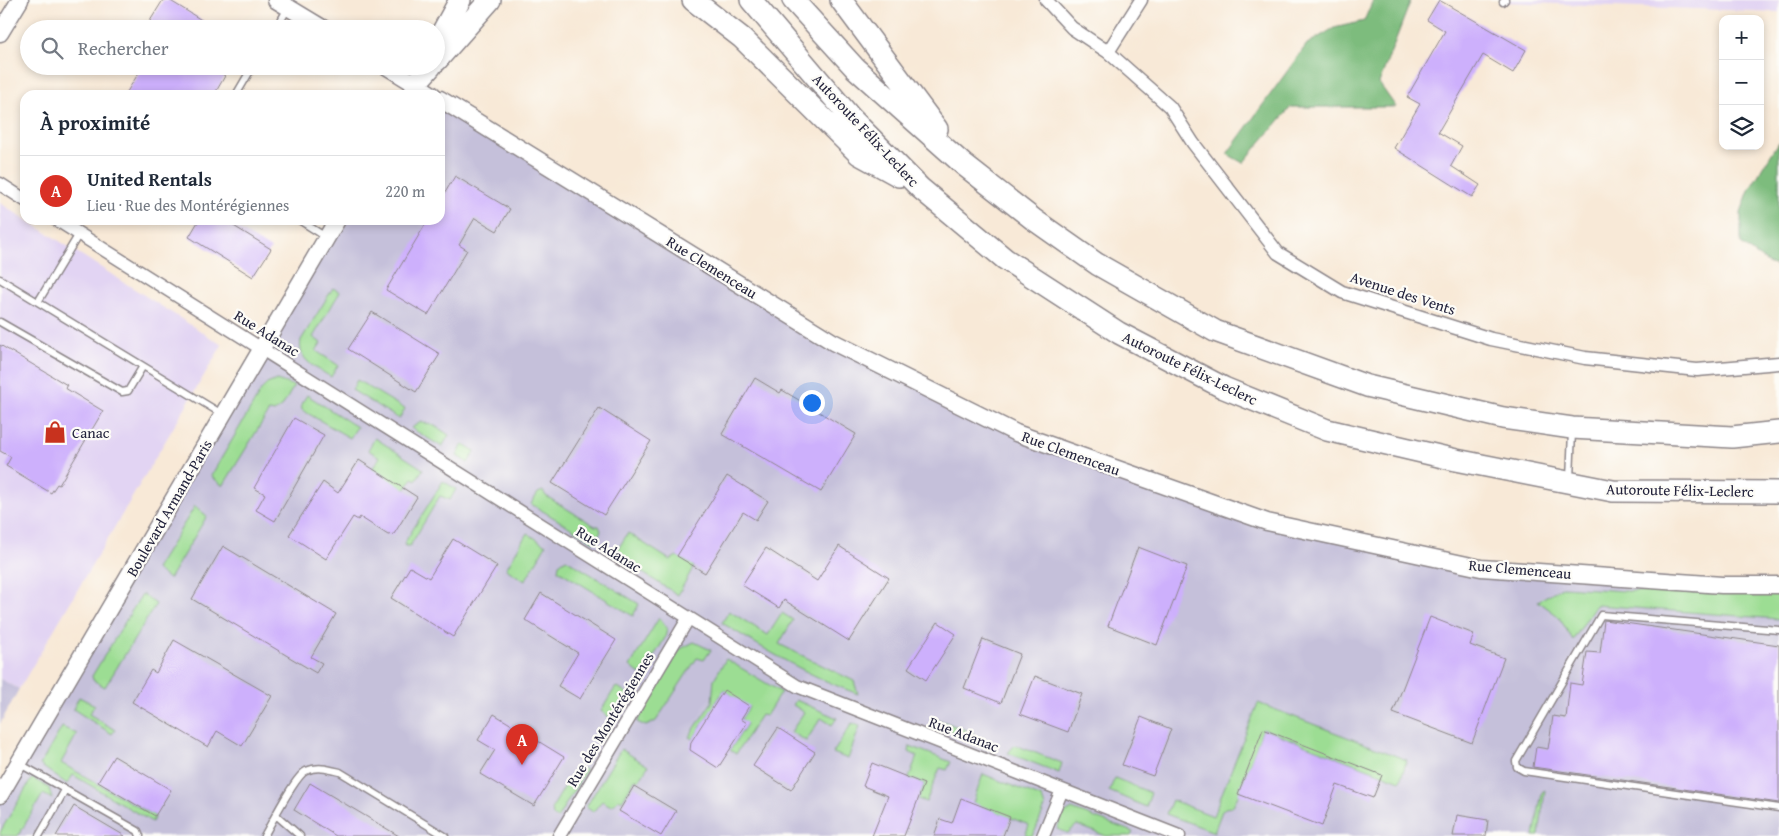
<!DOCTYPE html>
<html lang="fr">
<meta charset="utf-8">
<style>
:root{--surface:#fff;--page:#f2f2f3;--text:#1f2937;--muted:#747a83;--line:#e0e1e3;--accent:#d93025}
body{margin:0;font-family:"Gentium Book Plus",serif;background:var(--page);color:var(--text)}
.controls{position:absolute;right:15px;top:15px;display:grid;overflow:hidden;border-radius:10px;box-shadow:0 2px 8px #0003}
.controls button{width:45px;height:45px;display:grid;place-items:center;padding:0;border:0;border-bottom:1px solid var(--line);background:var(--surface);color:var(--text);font:25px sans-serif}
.you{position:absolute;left:811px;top:402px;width:18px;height:18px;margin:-12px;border:4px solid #fff;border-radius:50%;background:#1a73e8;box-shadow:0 0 0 8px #1a73e833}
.badge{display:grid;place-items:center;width:32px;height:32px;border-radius:50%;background:var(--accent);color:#fff;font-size:16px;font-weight:700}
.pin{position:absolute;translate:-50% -41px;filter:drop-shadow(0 1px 2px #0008)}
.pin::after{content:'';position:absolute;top:26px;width:18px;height:15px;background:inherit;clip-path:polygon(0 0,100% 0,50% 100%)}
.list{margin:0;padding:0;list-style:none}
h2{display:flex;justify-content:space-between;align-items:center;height:65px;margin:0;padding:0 20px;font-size:21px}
h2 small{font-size:16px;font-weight:400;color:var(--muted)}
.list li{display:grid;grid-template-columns:32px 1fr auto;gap:15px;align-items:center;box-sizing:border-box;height:70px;padding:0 20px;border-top:1px solid var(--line)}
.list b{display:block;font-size:19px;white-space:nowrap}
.list p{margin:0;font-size:16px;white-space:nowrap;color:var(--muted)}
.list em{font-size:16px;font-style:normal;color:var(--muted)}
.icon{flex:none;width:28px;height:28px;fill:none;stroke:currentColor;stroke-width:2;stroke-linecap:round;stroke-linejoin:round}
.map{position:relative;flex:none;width:1779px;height:836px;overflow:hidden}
.search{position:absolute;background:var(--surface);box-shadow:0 2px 8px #0003;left:20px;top:20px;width:425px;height:55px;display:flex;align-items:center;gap:12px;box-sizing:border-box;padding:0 18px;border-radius:28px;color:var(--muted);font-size:19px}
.panel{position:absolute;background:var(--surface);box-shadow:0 2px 8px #0003;left:20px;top:90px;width:425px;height:135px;border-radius:15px}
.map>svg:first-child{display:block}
.built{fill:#e2d4f3}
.industrial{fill:#c5c0da}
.green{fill:#9cdd93;stroke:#5f8067}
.forest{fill:#7dbc7d;stroke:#506f5c}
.building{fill:#cdb0fc}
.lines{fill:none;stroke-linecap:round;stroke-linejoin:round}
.lane-casing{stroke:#8d8689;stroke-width:9}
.street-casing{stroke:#8d8689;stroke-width:15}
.secondary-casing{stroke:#8d8689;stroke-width:19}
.highway-casing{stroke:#8d8689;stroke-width:24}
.lane{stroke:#fff;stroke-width:6}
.street{stroke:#fff;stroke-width:12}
.secondary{stroke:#fff;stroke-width:16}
.highway{stroke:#fff;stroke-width:21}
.labels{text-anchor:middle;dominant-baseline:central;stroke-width:4.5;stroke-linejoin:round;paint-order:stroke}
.street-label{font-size:15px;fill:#22223b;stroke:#fdfcf7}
.poi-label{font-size:15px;fill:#22223b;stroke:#fdfcf7;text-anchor:start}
</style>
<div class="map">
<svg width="1779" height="836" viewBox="0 0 1779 836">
<rect width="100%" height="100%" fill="#fdfcf7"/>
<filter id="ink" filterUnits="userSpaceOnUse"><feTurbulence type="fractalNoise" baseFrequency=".02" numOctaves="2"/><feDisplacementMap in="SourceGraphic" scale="10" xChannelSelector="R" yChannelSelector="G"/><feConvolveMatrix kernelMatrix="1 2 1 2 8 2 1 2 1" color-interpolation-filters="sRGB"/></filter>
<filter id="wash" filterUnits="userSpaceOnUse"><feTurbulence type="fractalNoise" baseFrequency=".0096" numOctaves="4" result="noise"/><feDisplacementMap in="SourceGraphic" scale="20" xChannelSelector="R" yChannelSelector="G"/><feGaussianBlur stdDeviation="1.12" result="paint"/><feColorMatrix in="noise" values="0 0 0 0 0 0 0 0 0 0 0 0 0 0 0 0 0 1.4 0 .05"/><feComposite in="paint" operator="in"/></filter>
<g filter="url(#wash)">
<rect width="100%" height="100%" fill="#f8e9d7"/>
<path class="built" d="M1505 0H1779V12L1503 2Z
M0 203 222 345 19 689 0 679Z"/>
<path class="industrial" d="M440 99 833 342 1016 433 1267 522 1481 568 1779 585V836H0V796L337 220H440Z
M0 679 19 689 0 724Z"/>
<path class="green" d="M333 288 340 292 313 337 321 343 316 351 338 365 331 377C317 368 297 361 301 340Z
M277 380 294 386 282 407 274 412 269 411 223 486 211 476 262 389 267 384Z
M357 380 405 409 399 419 352 390Z
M307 395 357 427 350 438 302 410 301 405Z
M421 422 434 425 449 435 442 447 411 428Z
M375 438 423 469 416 480 413 478 405 490 372 469 380 457 368 450Z
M463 444 475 451 468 463 457 456Z
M443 481 456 489 450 500 440 496 410 546H405V542Z
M543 491 546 496 595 526H599L601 531 594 542 531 504 538 493Z
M195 506 207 516 169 579 156 569Z
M527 533 546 545 525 581 506 569Z
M628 533 670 560 677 556 694 566 678 595 614 555Z
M566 559 639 604 633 616 558 570 559 564Z
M1562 587 1626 591 1779 594V619L1596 605 1573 640 1558 616 1538 601Z
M142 594 156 604 105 687 93 680 92 676Z
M729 611 768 635 782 613 793 620 779 644 854 681 858 694C808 676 766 650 722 623Z
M659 618 667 629 665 638 642 676 630 666Z
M694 642 711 650 704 660 697 658 656 721 646 726 637 722 680 649Z
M726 659 781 692 766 716 761 715 736 754 730 750 747 724 741 719 749 707 724 690 693 739 689 737 712 702 714 679Z
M618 687 631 696 614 721 601 711 615 688Z
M79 697 95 705 89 714 115 730 112 734 73 709Z
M796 700 837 718 832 725 821 718 806 741 791 732 804 712 793 705Z
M1258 703 1407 760 1400 781 1263 729 1237 798 1232 807 1225 808 1222 811 1214 832 1166 814 1172 800 1213 816Z
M934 718 974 733 971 739 932 724Z
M852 723 860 726 848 759 833 753Z
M62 727 77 734 61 763 155 816 152 822 73 775 67 784 40 765Z
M1015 745 1062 763 1059 773 1008 753Z
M910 746 951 762 947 770 940 768 926 802 918 799 924 784 909 778 917 756 909 752Z
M621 749 648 766 639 781 635 779 622 801 619 799 611 806 602 801 593 812 586 807Z
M582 768 586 770 557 819 553 816 552 808 574 771Z
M983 774 1042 798 1045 807 1033 836H1025L1029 825 973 803Z
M32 778 49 788 52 799 43 794 18 836H0V832Z
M1115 778 1151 793 1146 807 1109 791Z
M1545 790 1539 836H1534L1542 792Z
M1072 809 1133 832 1131 836H1106L1077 825 1068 833 1057 829 1062 815Z"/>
<path class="forest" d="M1373 0H1411L1379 83 1396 107H1291L1243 163 1227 154 1307 44 1334 28 1364 21Z
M1779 142V266L1769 264 1741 244V212L1749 190Z"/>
<g id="blocks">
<path class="building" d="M163 0H169L216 29H145Z
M1439 0 1526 50 1513 73 1483 55 1438 132 1462 146 1451 166 1480 185 1472 197 1394 148 1420 104 1407 97 1445 31 1427 20Z
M143 66H226L221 73 225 76 214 95H125Z
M455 176 510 209 497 231 475 218 459 245 467 250 428 315 386 290 428 220H440V201Z
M199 220H224L271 249 253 277 189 237Z
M372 312 440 354 416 392 348 349Z
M0 345 67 385 65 388 103 411 59 485 57 484 51 493 6 466 11 457 0 451Z
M755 378 780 393 782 390 856 434 821 492 722 434Z
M599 408 651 441 604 515 552 483Z
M294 418 324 435 275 521 256 510 265 494 254 488Z
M359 460 417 497 394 534 388 535 360 517 358 520 353 517 326 559 289 535 323 482 338 493Z
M727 476 768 501 756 520 743 512 705 573 677 556Z
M453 539 497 566 453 637 391 598 410 567 429 578Z
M223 546 336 614 311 657 322 663 316 673 192 599Z
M839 546 889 578 849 641 784 600 779 608 742 585 766 548 817 581Z
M1138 547 1187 566 1157 645 1108 626Z
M541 593 616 640 580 699 558 686 578 653 525 620Z
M1430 617 1474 634 1470 645 1504 658 1472 743 1393 713Z
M1604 620 1779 645V803L1533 767 1536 747 1548 749 1553 716 1566 718 1570 683 1582 685 1587 652 1600 653Z
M938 622 956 634 926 680 908 668Z
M983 639 1020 654 1001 703 964 688Z
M174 640 272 696 242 746 217 731 208 747 132 702 151 670 156 673Z
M1035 676 1082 694 1068 732 1020 714Z
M724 690 749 706 741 719 747 723 718 768 690 750 691 742Z
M494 714 564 757 534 806 480 774 495 750 478 740Z
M1141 717 1171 729 1153 776 1122 765Z
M778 728 815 752 791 790 753 766Z
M1263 729 1382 775 1373 798 1337 785 1322 826 1238 794Z
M114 756 171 790 155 816 98 782Z
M872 763 924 784 904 836H872L888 796 863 786Z
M310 783 399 836H336L294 810Z
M634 786 676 811 661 836 619 811Z
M961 798 1010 817 1003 836H934L940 819 952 823Z
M74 806 125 836H56Z
M1457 815 1488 820 1486 836H1453Z"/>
</g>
</g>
<g filter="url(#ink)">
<use href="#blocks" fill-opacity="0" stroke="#8d8689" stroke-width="1"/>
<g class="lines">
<defs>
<path id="lane" d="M1503 2 1505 0
M276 29 288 8
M236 95 253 66
M299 220 326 237
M0 279 222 414
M38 302 79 234
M0 322 122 392 128 391 143 366
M1570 479 1572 431
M1779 630 1601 615 1516 761 1517 767 1524 771 1779 808
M20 764 138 831 140 836
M276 815 300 836
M39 836 65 790
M264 836C271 824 295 776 306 771 318 766 328 769 340 772L445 836"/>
<path id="street" d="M1046 0 1072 28 1108 52 1170 107 1193 143 1278 253 1342 292 1491 339 1585 358 1697 370 1779 363
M1108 52 1141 0
M0 184 25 200
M57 220 797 686 1179 836
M559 836 688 619
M1043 836 1062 790"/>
<path id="secondary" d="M276 0 324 29
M0 33 20 0
M386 66 433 95
M440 99 833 342 1016 433 1267 522 1481 568 1722 585H1779
M0 795 337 220"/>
<path id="highway" d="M693 0 742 38 859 154 899 176
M751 0 851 118 920 188 1005 259 1119 333 1224 388 1327 430 1456 460 1613 491 1779 492
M793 0 855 68 964 165 1033 219 1097 264 1215 331 1367 386 1503 418 1572 428 1732 437 1779 432
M841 0 937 129
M436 44 460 0
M436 61 490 0
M415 84 431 66"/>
</defs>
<use href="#lane" class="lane-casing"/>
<use href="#street" class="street-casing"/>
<use href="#secondary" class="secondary-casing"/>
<use href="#highway" class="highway-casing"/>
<use href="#lane" class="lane"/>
<use href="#street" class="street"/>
<use href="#secondary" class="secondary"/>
<use href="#highway" class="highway"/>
</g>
</g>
<defs>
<symbol id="shop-bare" viewBox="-9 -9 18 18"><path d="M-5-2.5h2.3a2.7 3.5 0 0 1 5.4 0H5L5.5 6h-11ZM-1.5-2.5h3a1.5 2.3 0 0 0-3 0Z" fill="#c8321e" stroke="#fdfcf7" stroke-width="2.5" paint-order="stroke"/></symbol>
</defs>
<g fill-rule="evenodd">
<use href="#shop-bare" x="39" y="416" width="32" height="32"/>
</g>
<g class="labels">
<g class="street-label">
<text transform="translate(866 130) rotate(47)">Autoroute Félix-Leclerc</text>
<text transform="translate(712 267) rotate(32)">Rue Clemenceau</text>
<text transform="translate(1403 293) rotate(18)">Avenue des Vents</text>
<text transform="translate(267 333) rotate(32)">Rue Adanac</text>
<text transform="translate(1190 368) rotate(26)">Autoroute Félix-Leclerc</text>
<text transform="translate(1071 453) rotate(20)">Rue Clemenceau</text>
<text transform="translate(1680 490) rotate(1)">Autoroute Félix-Leclerc</text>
<text transform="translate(169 508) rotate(-60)">Boulevard Armand-Paris</text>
<text transform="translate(609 549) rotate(32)">Rue Adanac</text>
<text transform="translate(1520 569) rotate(5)">Rue Clemenceau</text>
<text transform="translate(610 719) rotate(-59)">Rue des Montérégiennes</text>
<text transform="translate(964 734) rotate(21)">Rue Adanac</text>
</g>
<g class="poi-label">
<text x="72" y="432">Canac</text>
</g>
</g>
</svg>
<div class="controls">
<button>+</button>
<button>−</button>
<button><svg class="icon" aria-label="layers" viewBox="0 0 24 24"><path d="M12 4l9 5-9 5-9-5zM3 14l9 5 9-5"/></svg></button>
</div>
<div class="you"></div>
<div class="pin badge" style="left:522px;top:765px">A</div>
<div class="search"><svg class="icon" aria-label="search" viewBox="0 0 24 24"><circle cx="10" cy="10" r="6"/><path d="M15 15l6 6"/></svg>Rechercher</div>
<section class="panel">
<h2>À proximité<small></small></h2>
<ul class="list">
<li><span class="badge">A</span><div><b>United Rentals</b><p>Lieu · Rue des Montérégiennes</p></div><em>220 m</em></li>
</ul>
</section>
</div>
